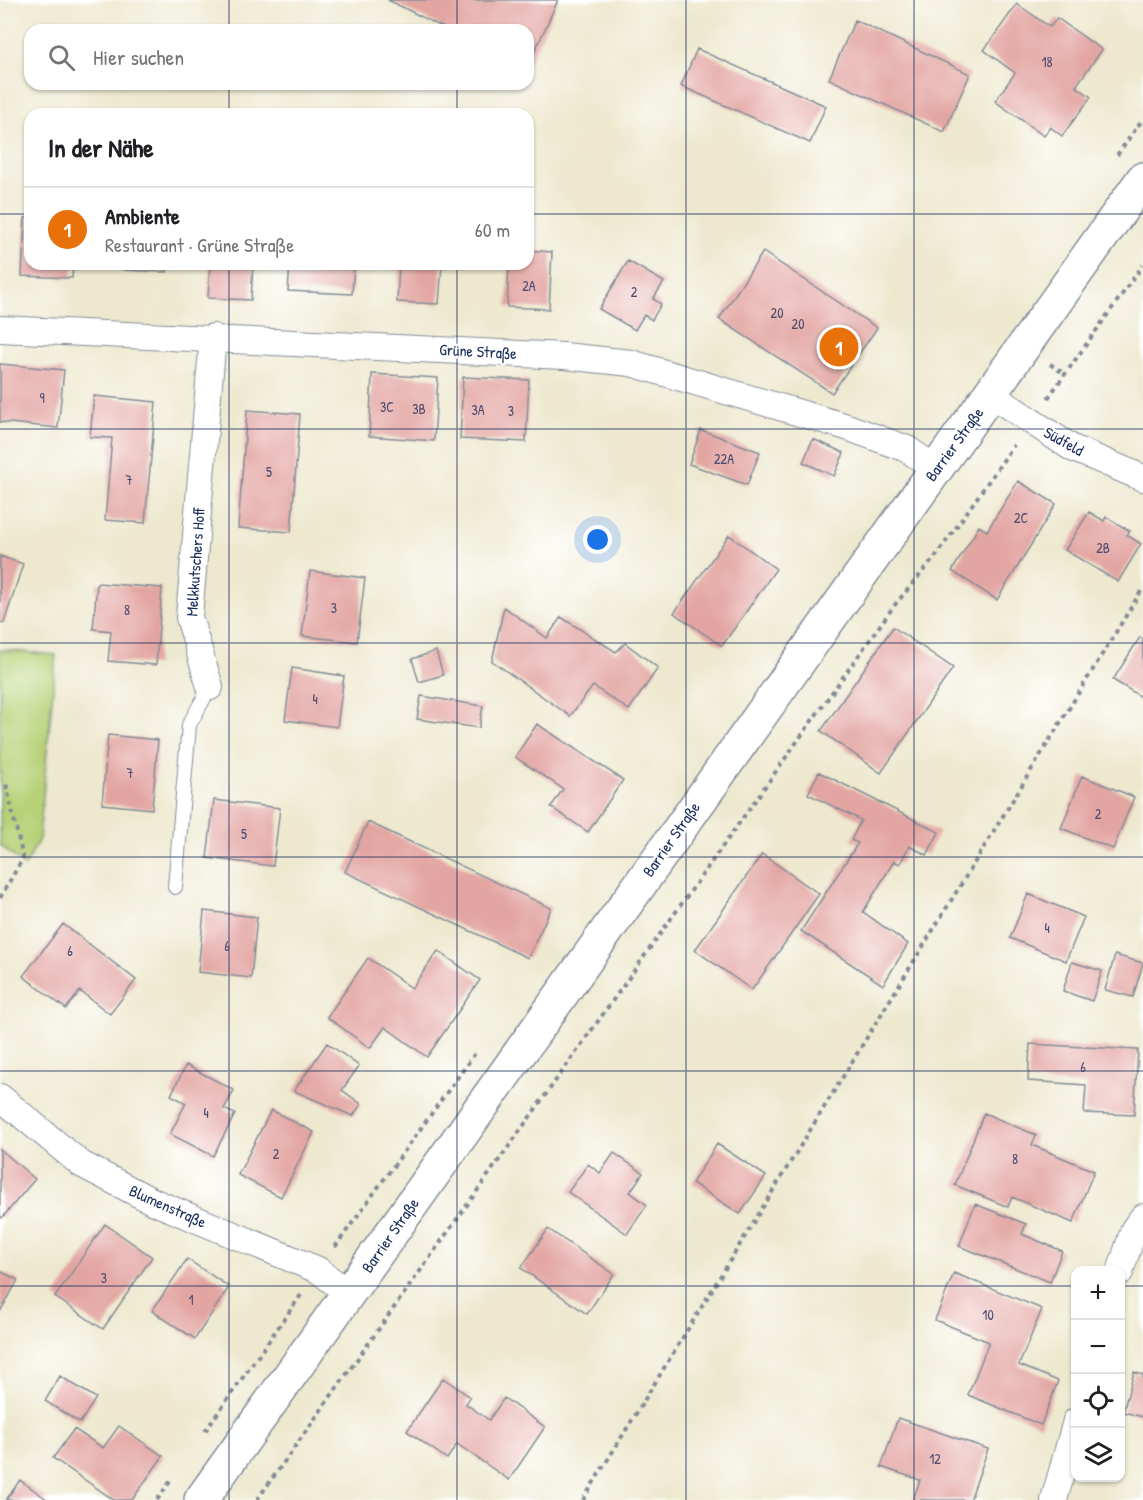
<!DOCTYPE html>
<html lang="de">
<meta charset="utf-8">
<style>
:root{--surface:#fff;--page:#f2f2f2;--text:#202124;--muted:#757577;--line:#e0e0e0;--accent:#111827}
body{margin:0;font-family:"Patrick Hand",sans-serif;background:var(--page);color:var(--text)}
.controls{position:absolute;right:18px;bottom:18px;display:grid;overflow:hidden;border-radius:12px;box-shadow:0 2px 4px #0004}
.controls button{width:54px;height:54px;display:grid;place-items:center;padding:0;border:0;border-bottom:2px solid var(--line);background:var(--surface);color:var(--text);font:30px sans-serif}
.you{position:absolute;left:598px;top:540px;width:21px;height:21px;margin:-15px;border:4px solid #fff;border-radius:50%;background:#1a73e8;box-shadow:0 0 0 9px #1a73e833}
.badge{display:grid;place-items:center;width:39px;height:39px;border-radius:50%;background:var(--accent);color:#fff;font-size:20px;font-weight:700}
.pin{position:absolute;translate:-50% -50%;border:3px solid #fff;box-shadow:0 2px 6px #0006}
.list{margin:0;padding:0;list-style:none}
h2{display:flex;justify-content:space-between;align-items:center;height:78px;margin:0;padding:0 24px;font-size:26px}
h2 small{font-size:20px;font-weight:400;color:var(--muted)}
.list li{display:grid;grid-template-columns:39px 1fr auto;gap:18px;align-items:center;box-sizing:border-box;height:84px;padding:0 24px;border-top:2px solid var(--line)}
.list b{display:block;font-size:22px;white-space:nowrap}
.list p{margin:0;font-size:20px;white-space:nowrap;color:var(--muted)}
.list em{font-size:20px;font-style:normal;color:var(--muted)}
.icon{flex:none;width:33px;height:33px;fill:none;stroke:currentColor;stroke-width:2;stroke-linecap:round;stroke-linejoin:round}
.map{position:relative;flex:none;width:1143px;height:1500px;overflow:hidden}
.search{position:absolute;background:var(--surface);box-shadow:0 2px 4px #0004;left:24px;top:24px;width:510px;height:66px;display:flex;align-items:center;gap:15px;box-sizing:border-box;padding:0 21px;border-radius:18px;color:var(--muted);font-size:22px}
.panel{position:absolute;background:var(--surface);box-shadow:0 2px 4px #0004;left:24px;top:108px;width:510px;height:162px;border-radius:18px}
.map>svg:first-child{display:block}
.green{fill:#b7d177;stroke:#69806a;stroke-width:1.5}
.building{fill:#e3a5a2}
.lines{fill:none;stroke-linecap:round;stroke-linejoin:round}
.lane-casing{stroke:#848c96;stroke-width:16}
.street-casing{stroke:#848c96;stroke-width:28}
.primary-casing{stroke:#848c96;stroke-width:36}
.path{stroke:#848c96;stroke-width:4;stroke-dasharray:4.5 4.5;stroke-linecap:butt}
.lane{stroke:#fff;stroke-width:14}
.street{stroke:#fff;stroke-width:26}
.primary{stroke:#fff;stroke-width:33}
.grid{fill:none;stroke:#1b2f5e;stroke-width:1.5;stroke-opacity:0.55}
.labels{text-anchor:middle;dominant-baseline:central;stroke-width:5;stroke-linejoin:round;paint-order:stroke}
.number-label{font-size:14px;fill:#4d4c6f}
.street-label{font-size:16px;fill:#1b2f5e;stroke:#fff}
</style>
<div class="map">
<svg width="1143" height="1500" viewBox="0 0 1143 1500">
<rect width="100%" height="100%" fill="#fff"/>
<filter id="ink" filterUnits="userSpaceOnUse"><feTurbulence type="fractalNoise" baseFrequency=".0167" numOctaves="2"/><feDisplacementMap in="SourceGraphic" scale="12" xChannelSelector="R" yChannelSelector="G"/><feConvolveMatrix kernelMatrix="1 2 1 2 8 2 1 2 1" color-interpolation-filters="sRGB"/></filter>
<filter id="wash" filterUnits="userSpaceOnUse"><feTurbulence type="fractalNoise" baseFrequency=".008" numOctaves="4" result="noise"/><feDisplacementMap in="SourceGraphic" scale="24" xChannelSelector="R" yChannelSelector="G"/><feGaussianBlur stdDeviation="1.35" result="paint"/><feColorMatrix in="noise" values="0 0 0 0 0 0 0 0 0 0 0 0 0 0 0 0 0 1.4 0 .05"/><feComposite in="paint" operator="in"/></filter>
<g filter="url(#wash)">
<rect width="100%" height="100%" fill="#ede8ce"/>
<path class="green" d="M0 650 56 655 39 839 25 866 0 845Z"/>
<g id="blocks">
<path class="building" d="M388 0H558L528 66V30H448Z
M1017 4 1050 27 1057 18 1102 50 1076 86 1091 97 1062 136 1050 127 1044 136 995 101 1015 73 984 50Z
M855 20 970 74 944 132 829 79Z
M697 49 826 106 810 143 681 86Z
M25 218H30V264H73L72 278 22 276Z
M528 250 552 252 549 309 507 307 509 264H528Z
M763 252 877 328 832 393 719 319Z
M628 261 664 282 653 299 661 304 652 320 644 315 635 330 599 309Z
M124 264H167V272L124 270Z
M210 264H253L251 300 208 298Z
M290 264H354L352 294 288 291Z
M399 264H442L439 304 397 302Z
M0 364 64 370 58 428 0 422Z
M372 374 438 378 434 441 369 436Z
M463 377 529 380 526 442 460 439Z
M94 396 156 402 145 523 105 520 112 438 90 437Z
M247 410 300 414 291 532 238 528Z
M701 430 760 452 747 485 689 464Z
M813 439 844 453 834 476 803 462Z
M1018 481 1056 504 997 600 952 571 979 526 987 531Z
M1089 512 1104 521 1106 517 1130 531 1127 535 1141 544 1118 582 1065 550Z
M729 535 776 569 722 646 674 613Z
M0 556 23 564 4 623 0 622Z
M310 571 365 578 357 642 302 636Z
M97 583 162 588 156 665 108 661 111 631 93 629Z
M504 607 547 638 561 617 616 652 625 643 658 668 629 710 593 686 570 716 492 661Z
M893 627 953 668 881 773 821 731Z
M1140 637 1143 639V698L1113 680Z
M436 651 443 675 419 682 412 659Z
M292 668 344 676 337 727 285 720Z
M421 696 483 706 479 728 417 719Z
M537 724 623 780 588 832 551 807 563 789 515 757Z
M108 735 158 740 152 809 102 804Z
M819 772 939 832 927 855 909 846 900 864 894 861 863 912 908 944 883 985 801 931 858 843 851 840 861 820 808 794Z
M1082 776 1134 797 1113 849 1061 828Z
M214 800 280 808 273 866 207 858Z
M368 822 551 908 528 958 345 872Z
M762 854 819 894 752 990 695 950Z
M1028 894 1084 917 1066 961 1010 938Z
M204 911 257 917 251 978 198 972Z
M63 924 136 980 110 1014 80 991 66 1009 23 976Z
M438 951 480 980 427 1057 385 1027 370 1048 327 1017 368 958 412 988Z
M1115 955 1143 963 1133 997 1105 990Z
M1072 962 1102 971 1092 1001 1063 991Z
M327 1043 359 1066 342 1090 361 1104 353 1116 294 1091Z
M1030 1044 1138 1050 1134 1115 1084 1113 1086 1085 1028 1081Z
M186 1065 234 1090 224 1109 235 1114 213 1156 170 1134 186 1103 171 1095Z
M271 1110 314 1132 281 1197 238 1175Z
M984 1113 1036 1135 1032 1145 1094 1171 1073 1223 1012 1197 1008 1207 955 1185Z
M717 1144 766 1176 740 1214 692 1183Z
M0 1149 35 1179 2 1218 0 1216Z
M614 1153 643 1173 630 1192 647 1205 627 1234 568 1192 588 1164 600 1173Z
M975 1204 1026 1224 1022 1234 1062 1251 1050 1282 959 1246Z
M105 1224 152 1257 103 1329 55 1297Z
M548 1229 614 1274 587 1314 521 1268Z
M187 1259 229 1287 195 1339 152 1311Z
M0 1271 18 1280 0 1312Z
M954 1273 1042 1309 1019 1365 1058 1381 1041 1425 968 1395 989 1342 935 1320Z
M1134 1372 1143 1375V1417L1123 1412Z
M60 1376 96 1398 80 1423 45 1401Z
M443 1378 470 1397 466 1404 489 1420 504 1398 545 1427 509 1480 457 1444 447 1459 407 1431Z
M898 1418 988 1449 970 1500H913L920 1480 881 1467Z
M119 1426 163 1456 132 1500H114L53 1458 74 1429 103 1448Z
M20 1480 48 1500H6Z"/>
</g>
</g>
<g filter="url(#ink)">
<use href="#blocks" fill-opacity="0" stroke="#848c96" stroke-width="1.5"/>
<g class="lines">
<defs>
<path id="lane" d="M175 887 189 725 210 687"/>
<path id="street" d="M0 329 564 356 631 363 847 427 907 449 936 469
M990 394 1072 448 1143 478
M210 687 189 617 213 337
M0 1097 81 1164 152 1201 318 1270 348 1293
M1120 1272 1134 1229 1143 1217
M1054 1500 1076 1421"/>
<path id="primary" d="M201 1500 1143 179"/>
</defs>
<use href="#lane" class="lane-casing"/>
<use href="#street" class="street-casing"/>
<use href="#primary" class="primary-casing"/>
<path class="path" d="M1117 155 1143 119
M1050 364 1065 374
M1048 398 1143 265
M0 898 23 858 6 784
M335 1247 476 1052
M205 1431 301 1295
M157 1500 172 1479
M257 1500 893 607 936 556 1014 445
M583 1500 1143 588"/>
<use href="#lane" class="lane"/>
<use href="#street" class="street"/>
<use href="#primary" class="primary"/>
</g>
</g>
<path class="grid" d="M229 0V30M457 0V30M686 0V1500M914 0V1500M229 84V114M457 84V114M0 214H30M528 214H1143M229 264V1500M457 264V1500M0 429H1143M0 643H1143M0 857H1143M0 1071H1143M0 1286H1076M1120 1286H1143"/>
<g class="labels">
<g class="number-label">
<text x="1047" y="61">18</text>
<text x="529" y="285">2A</text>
<text x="634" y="291">2</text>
<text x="777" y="312">20</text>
<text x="798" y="323">20</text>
<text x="42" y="397">9</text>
<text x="387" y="406">3C</text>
<text x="419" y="408">3B</text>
<text x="478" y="409">3A</text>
<text x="511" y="410">3</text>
<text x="724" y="458">22A</text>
<text x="269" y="471">5</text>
<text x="129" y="479">7</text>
<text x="1021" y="517">2C</text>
<text x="1103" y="547">2B</text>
<text x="334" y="607">3</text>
<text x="127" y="609">8</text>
<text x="315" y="698">4</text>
<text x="130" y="772">7</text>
<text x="1098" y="813">2</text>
<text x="244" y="833">5</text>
<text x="1047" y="927">4</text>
<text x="227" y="945">6</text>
<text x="70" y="950">6</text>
<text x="1083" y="1066">6</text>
<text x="206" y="1112">4</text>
<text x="276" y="1153">2</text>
<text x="1015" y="1158">8</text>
<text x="104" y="1277">3</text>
<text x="191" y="1299">1</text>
<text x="988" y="1314">10</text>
<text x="935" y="1458">12</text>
</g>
<g class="street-label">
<text transform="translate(478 351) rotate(3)">Grüne Straße</text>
<text transform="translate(1064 441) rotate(29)">Südfeld</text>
<text transform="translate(954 444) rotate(-54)">Barrier Straße</text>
<text transform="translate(195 562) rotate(-86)">Melkkutschers Hoff</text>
<text transform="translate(671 839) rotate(-55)">Barrier Straße</text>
<text transform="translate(168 1206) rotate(24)">Blumenstraße</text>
<text transform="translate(390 1235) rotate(-55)">Barrier Straße</text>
</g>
</g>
</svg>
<div class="controls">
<button>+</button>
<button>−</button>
<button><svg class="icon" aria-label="locate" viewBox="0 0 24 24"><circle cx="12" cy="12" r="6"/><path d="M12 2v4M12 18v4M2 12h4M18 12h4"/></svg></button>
<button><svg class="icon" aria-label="layers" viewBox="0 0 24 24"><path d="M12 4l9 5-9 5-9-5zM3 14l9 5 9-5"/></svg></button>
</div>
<div class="you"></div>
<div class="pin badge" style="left:839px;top:347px;background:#e8710a">1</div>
<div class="search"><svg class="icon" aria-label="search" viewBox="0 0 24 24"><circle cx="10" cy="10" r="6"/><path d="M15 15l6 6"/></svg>Hier suchen</div>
<section class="panel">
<h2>In der Nähe<small></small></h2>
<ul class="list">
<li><span class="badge" style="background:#e8710a">1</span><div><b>Ambiente</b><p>Restaurant · Grüne Straße</p></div><em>60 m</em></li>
</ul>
</section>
</div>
